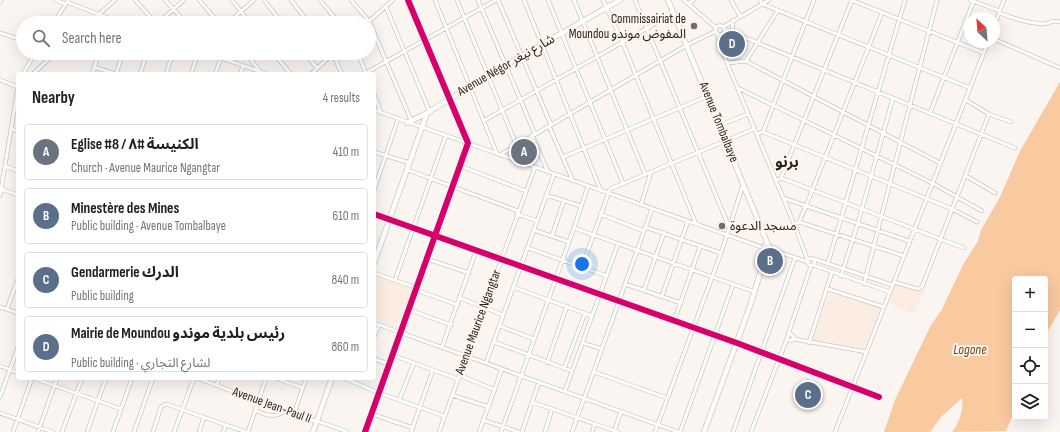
<!DOCTYPE html>
<meta charset="utf-8">
<style>
:root{--surface:#fff;--page:#f6f6f6;--text:#202124;--muted:#757577;--line:#e0e0e0;--accent:#726d68}
body{margin:0;font-family:"Sofia Sans Condensed","Noto Sans Arabic",sans-serif;background:var(--page);color:var(--text)}
.controls{position:absolute;right:12px;bottom:12px;display:grid;overflow:hidden;border-radius:4px;box-shadow:0 4px 16px #0002}
.controls button{width:36px;height:36px;display:grid;place-items:center;padding:0;border:0;border-bottom:1px solid var(--line);background:var(--surface);color:var(--text);font:20px sans-serif}
.compass{position:absolute;left:964px;top:12px;width:36px;height:36px;border-radius:50%;background:var(--surface);box-shadow:0 4px 16px #0002;rotate:334deg}
.you{position:absolute;left:582px;top:264px;width:14px;height:14px;margin:-10px;border:3px solid #fff;border-radius:50%;background:#1a73e8;box-shadow:0 0 0 6px #1a73e833}
.badge{display:grid;place-items:center;width:26px;height:26px;border-radius:50%;background:var(--accent);color:#fff;font-size:13px;font-weight:700}
.pin{position:absolute;translate:-50% -50%;border:2px solid #fff;box-shadow:0 1px 4px #0006}
.list{margin:0;padding:0;list-style:none}
h2{display:flex;justify-content:space-between;align-items:center;height:52px;margin:0;padding:0 16px;font-size:17px}
h2 small{font-size:13px;font-weight:400;color:var(--muted)}
.list li{display:grid;grid-template-columns:26px 1fr auto;gap:12px;align-items:center;box-sizing:border-box;height:56px;margin:0 8px 8px;padding:0 8px;border:1px solid var(--line);border-radius:4px}
.list b{display:block;font-size:15px;white-space:nowrap}
.list p{margin:0;font-size:13px;white-space:nowrap;color:var(--muted)}
.list em{font-size:13px;font-style:normal;color:var(--muted)}
.icon{flex:none;width:22px;height:22px;fill:none;stroke:currentColor;stroke-width:2;stroke-linecap:round;stroke-linejoin:round}
.map{position:relative;flex:none;width:1060px;height:432px;overflow:hidden}
.search{position:absolute;background:var(--surface);box-shadow:0 4px 16px #0002;left:16px;top:16px;width:360px;height:44px;display:flex;align-items:center;gap:10px;box-sizing:border-box;padding:0 14px;border-radius:22px;color:var(--muted);font-size:15px}
.panel{position:absolute;background:var(--surface);box-shadow:0 4px 16px #0002;left:16px;top:72px;width:360px;height:308px;border-radius:4px}
.map>svg:first-child{display:block}
.built{fill:#fbede1}
.water{fill:#f9c9a0}
.lines{fill:none;stroke-linecap:round;stroke-linejoin:round}
.stream{stroke:#f9c9a0;stroke-width:1}
.minor-casing{stroke:#ccc7c3;stroke-width:4.5}
.major-casing{stroke:#ccc7c3;stroke-width:6}
.minor{stroke:#fefefd;stroke-width:3}
.major{stroke:#fefefd;stroke-width:4.5}
.cycleway-casing{stroke:#fef4ed;stroke-width:8}
.cycleway{stroke:#d6006c;stroke-width:6}
.poi-dot{fill:#726d68;stroke:#fef4ed;stroke-width:1.5}
.labels{text-anchor:middle;dominant-baseline:central;stroke-width:4;stroke-linejoin:round;paint-order:stroke}
.poi-label{font-size:13px;fill:#29241f;stroke:#fef4ed;text-anchor:end}
.street-label{font-size:13px;fill:#29241f;stroke:#fef4ed}
.water-label{font-size:14px;font-style:italic;fill:#71461c;stroke:#fef4ed}
.quarter-label{font-size:15px;font-weight:bold;fill:#29241f;stroke:#fef4ed}
</style>
<div class="map">
<svg width="1060" height="432" viewBox="0 0 1060 432">
<rect width="100%" height="100%" fill="#faf5f1"/>
<path class="built" d="M374 275 414 290 400 330 374 319Z
M895 285 924 291 913 314 888 303Z
M829 293 881 307 865 349 812 341Z"/>
<path class="water" d="M1060 82V310L1045 336V279H1015V410L1006 431 952 432C959 424 964 408 962 398L942 416 930 432H884L895 400 931 325 941 311 964 263 978 241 981 230 1000 197 1020 151Z"/>
<g class="lines">
<path class="stream" d="M406 52 429 107"/>
<defs>
<path id="minor" d="M55 0 66 4
M135 0 156 23
M165 0 186 23
M199 0 219 23
M232 0 250 23
M264 0 282 23
M291 0 309 23
M320 0 339 23
M351 0 369 21 411 120
M435 0 497 154
M457 0 516 144
M478 0 535 134
M498 0 551 125
M524 0 601 191
M548 0 623 183
M574 0 645 174
M603 0 622 41 696 224
M635 0 729 227
M684 0 716 28
M731 0 740 16
M760 0 762 4 970 88
M851 0 984 53
M970 0 1000 11
M0 2 1 0
M67 2 121 23
M688 4 694 0
M386 7 429 110
M999 13C1013 18 1027 23 1042 24 1049 24 1053 19 1060 22
M54 23 68 0
M89 23 115 0
M158 23 184 0
M228 23 254 0
M367 23 393 0
M715.5 30a4.5 4.5 0 1 1 9 0a4.5 4.5 0 1 1-9 0Z
M994 26 1004 0
M723 27 769 0
M724 29 1015 148
M732 32 733 20
M0 33 23 40
M717 33 720 46 794 224 808 261
M994 39 1060 68
M207 53 267 74
M245 53 259 70
M273 53 291 74
M305 53 317 68
M358 53 366 74
M333 54 342 74
M746 61 778 10
M728 63 746 61 940 163
M94 67 116 74
M23 74 35 53
M33 74 55 53
M92 74 99 53
M116 74 123 53
M140 74 147 53
M166 74 173 53
M191 74 198 53
M215 74 221 58
M240 74 243 66
M311 74 334 53
M364 74 496 0
M0 80 18 87
M738 88 932 183 982 211
M374 94 381 113
M966 100 989 114 1011 122
M374 110 764 248
M930 113 974 0
M485 120 674 13
M720 125 748 114
M549 126 573 181
M11 129 18 131
M763 132 814 0
M757 134 763 132 952 209 977 222
M532 135 548 172
M374 152 410 163
M500 155 687 45 716 31
M563 157 708 96
M5 166 18 171
M460 166 526 191
M408 170 518 211
M966 176 995 193
M781 178 964 248
M776 181 781 178 852 0
M588 186 574 228 755 292
M1 189 18 195
M374 190 398 119
M546 195 581 206
M0 196 18 87
M783 198 909 241
M641 205 651 172
M374 214 737 343 879 397
M517 214 537 221
M600 214 644 231
M799 222 904 256
M794 224 799 222 806 206 882 13
M645 227 721 253
M534 230 569 242
M552 236 564 200
M528 248 607 276
M770 249 808 262
M807.5 262a3.5 3.5 0 1 1 7 0a3.5 3.5 0 1 1-7 0Z
M427 259 469 273
M814 259 892 285
M828 263 905 0
M813 265 890 292
M582 267 610 189 754 129
M374 273 417 288
M841 276 858 223 893 98
M395 280 446 135
M894 282 918 289 922 287 989 114
M625 284 681 303
M864 284 937 0
M513 287 592 316
M828 289 884 307
M416 290 458 305
M644 290 664 233
M662 296 688 221
M460 298 503 315
M0 307 18 313
M7 309 18 279
M410 310 451 325
M674 321 700 247
M374 323 678 432
M500 326 534 339
M788 335 811 266
M374 337 379 325
M794 339 867 352
M494 342 572 371
M583 343 602 349
M809 343 832 272
M442 347 476 251
M392 355 458 379
M374 359 389 364
M486 363 554 174
M547 363 567 306
M0 366 18 373
M564 369 585 313
M594 372 667 398
M459 375 495 390
M33 378 121 409
M197 378 309 420 317 421 348 432
M275 378 303 388
M344 378 379 393 444 416
M217 385 219 378
M565 391 618 244
M452 395 489 407
M0 397 18 347
M399 400 414 363
M532 402 618 432
M255 410C267 416 275 418 285 411
M0 413 53 432
M294 414 306 378
M372 414 413 428
M483 420 519 432
M13 432 32 378
M38 432 57 378
M62 432 82 378
M87 432 106 378
M113 432 132 378
M134 432 153 378
M153 432 161 407 166 404 246 432
M174 432 194 378
M199 432 204 417
M223 432 226 425
M248 432 266 378
M365 432 468 143 408 0
M411 432 433 370
M439 432 535 167
M479 432 502 369
M501 432 574 228
M522 432 539 382
M545 432 552 409
M572 432 652 209
M592 432 595 424
M614 432 621 411
M655 432 721 253 743 185
M680 432 733 285
M733 432 795 258
M751 432 788 336 791 334 794 337 791 341 787 339
M835 432 988 42"/>
<path id="major" d="M668 0 768 245
M407 123 427 113
M764 248a3 3 0 1 1 6 0a3 3 0 1 1-6 0Z
M374 263 427 113 497 70 620 0
M313 432 332 378
M704 432 750 306 767 251"/>
</defs>
<use href="#minor" class="minor-casing"/>
<use href="#major" class="major-casing"/>
<use href="#minor" class="minor"/>
<use href="#major" class="major"/>
<defs>
<path id="cycleway" d="M374 214 737 343 879 397
M365 432 468 143 408 0"/>
</defs>
<use href="#cycleway" class="cycleway-casing"/>
<use href="#cycleway" class="cycleway"/>
</g>
<g class="poi-dot">
<circle cx="694" cy="26" r="4"/>
<circle cx="722" cy="226" r="4"/>
</g>
<g class="labels">
<g class="poi-label">
<text x="686" y="19">Commissairiat de<tspan x="686" dy="15">Moundou المفوض موندو</tspan></text>
<text x="730" y="226" text-anchor="start">مسجد الدعوة</text>
</g>
<g class="street-label">
<text transform="translate(506 65) rotate(-30)">Avenue Négor شارع نيغر</text>
<text transform="translate(719 122) rotate(68)">Avenue Tombalbaye</text>
<text transform="translate(478 322) rotate(-70)">Avenue Maurice Ngangtar</text>
<text transform="translate(272 405) rotate(20)">Avenue Jean-Paul II</text>
</g>
<g class="water-label">
<text x="970" y="349">Logone</text>
</g>
<g class="quarter-label">
<text x="787" y="162">برنو</text>
</g>
</g>
</svg>
<div class="controls">
<button>+</button>
<button>−</button>
<button><svg class="icon" aria-label="locate" viewBox="0 0 24 24"><circle cx="12" cy="12" r="6"/><path d="M12 2v4M12 18v4M2 12h4M18 12h4"/></svg></button>
<button><svg class="icon" aria-label="layers" viewBox="0 0 24 24"><path d="M12 4l9 5-9 5-9-5zM3 14l9 5 9-5"/></svg></button>
</div>
<svg class="compass" viewBox="-18 -18 36 36"><path d="M0-13l5 13h-10z" fill="#e53935"/><path d="M0 13l5-13h-10z" fill="#757577"/></svg>
<div class="you"></div>
<div class="pin badge" style="left:524px;top:152px;background:#6b7280">A</div>
<div class="pin badge" style="left:770px;top:261px;background:#5c6f8a">B</div>
<div class="pin badge" style="left:808px;top:395px;background:#5c6f8a">C</div>
<div class="pin badge" style="left:732px;top:44px;background:#5c6f8a">D</div>
<div class="search"><svg class="icon" aria-label="search" viewBox="0 0 24 24"><circle cx="10" cy="10" r="6"/><path d="M15 15l6 6"/></svg>Search here</div>
<section class="panel">
<h2>Nearby<small>4 results</small></h2>
<ul class="list">
<li><span class="badge" style="background:#6b7280">A</span><div><b>Eglise #8 / الكنيسة #٨</b><p>Church · Avenue Maurice Ngangtar</p></div><em>410 m</em></li>
<li><span class="badge" style="background:#5c6f8a">B</span><div><b>Minestère des Mines</b><p>Public building · Avenue Tombalbaye</p></div><em>610 m</em></li>
<li><span class="badge" style="background:#5c6f8a">C</span><div><b>Gendarmerie الدرك</b><p>Public building</p></div><em>840 m</em></li>
<li><span class="badge" style="background:#5c6f8a">D</span><div><b>Mairie de Moundou رئيس بلدية موندو</b><p>Public building · لشارع التجاري</p></div><em>860 m</em></li>
</ul>
</section>
</div>
